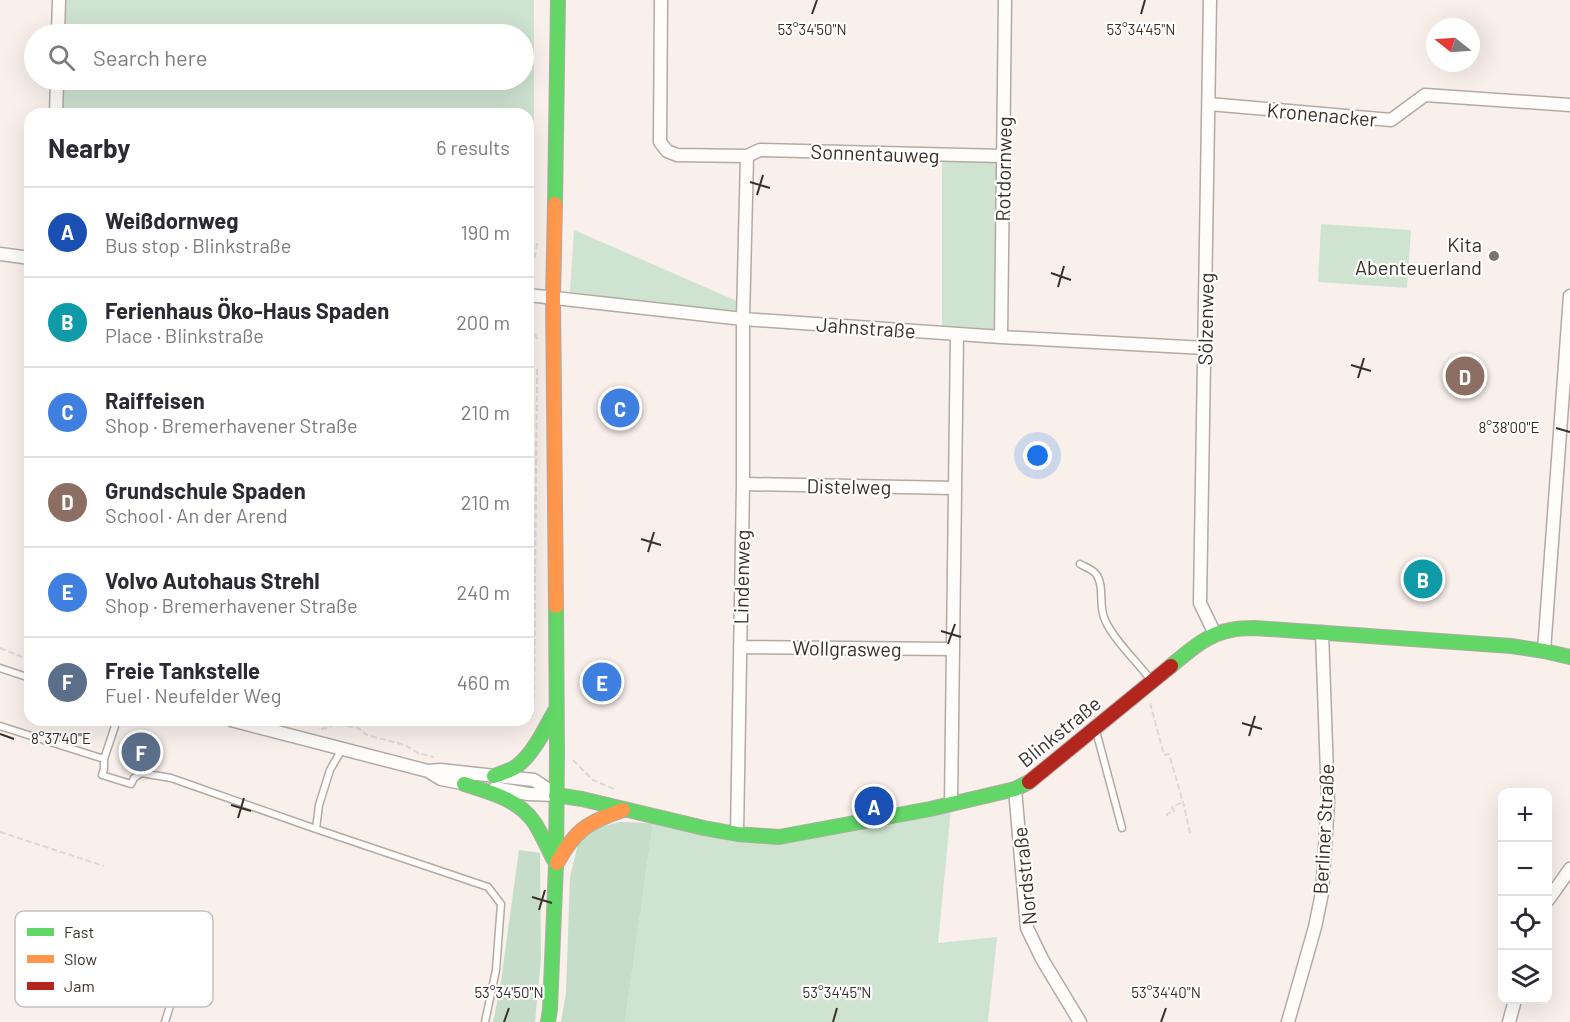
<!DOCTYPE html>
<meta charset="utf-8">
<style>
:root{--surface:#fff;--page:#f2f2f3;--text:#2b2b33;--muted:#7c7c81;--line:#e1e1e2;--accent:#111827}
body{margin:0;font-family:Barlow,sans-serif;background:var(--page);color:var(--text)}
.controls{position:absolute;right:18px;bottom:18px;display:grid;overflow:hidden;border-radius:12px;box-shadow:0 6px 24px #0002}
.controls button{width:54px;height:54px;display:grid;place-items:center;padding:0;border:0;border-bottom:2px solid var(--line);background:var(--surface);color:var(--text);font:30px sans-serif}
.compass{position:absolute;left:1426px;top:18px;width:54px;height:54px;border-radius:50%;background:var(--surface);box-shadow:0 6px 24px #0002;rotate:287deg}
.you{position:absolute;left:1038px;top:456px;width:21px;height:21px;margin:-15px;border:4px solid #fff;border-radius:50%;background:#1a73e8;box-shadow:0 0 0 9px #1a73e833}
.badge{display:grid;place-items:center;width:39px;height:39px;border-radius:50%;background:var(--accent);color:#fff;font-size:20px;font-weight:700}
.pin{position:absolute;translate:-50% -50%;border:3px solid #fff;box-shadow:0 2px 6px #0006}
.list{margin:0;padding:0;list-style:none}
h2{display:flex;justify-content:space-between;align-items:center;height:78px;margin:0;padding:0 24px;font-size:26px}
h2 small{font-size:20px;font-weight:400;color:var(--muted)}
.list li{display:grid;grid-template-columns:39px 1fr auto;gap:18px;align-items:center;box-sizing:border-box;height:90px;padding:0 24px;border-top:2px solid var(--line)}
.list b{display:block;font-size:22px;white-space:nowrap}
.list p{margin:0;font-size:20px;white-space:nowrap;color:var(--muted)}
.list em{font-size:20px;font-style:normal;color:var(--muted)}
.icon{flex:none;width:33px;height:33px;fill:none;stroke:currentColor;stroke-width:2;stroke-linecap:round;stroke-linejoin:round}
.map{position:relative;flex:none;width:1570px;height:1022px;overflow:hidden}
.search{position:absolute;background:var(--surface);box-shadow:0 6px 24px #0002;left:24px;top:24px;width:510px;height:66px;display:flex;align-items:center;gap:15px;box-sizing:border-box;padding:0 21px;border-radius:33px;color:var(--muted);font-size:22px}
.panel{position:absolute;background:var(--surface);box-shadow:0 6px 24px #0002;left:24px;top:108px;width:510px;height:618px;border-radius:18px}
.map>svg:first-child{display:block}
.green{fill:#cfe3d1}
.forest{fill:#c5ddc9}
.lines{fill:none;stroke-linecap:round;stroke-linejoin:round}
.lane-casing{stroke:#b2aaa5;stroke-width:9}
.street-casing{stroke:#b2aaa5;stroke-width:15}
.fast-casing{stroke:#b2aaa5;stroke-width:16}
.slow-casing{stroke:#b2aaa5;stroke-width:16}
.jam-casing{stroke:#b2aaa5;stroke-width:16}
.path{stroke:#dbd8d7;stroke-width:2;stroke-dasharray:6 3;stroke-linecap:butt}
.lane{stroke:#fefdfc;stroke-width:6}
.street{stroke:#fefdfc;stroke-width:12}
.fast{stroke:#63d668;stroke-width:14}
.slow{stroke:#ff974d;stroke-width:14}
.jam{stroke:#b3261e;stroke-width:14}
.ticks{fill:none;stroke:#39302a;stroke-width:2}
.poi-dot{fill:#7c736e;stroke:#fff;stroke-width:2}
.labels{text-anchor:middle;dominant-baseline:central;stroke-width:4.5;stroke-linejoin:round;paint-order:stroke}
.street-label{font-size:20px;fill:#39302a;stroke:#fff}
.poi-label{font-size:20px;fill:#39302a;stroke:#fff;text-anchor:end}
.key{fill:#fff;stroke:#c4c1bf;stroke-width:1.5}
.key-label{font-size:16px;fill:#39302a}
.ticks-label{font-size:15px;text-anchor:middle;fill:#39302a;stroke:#fff;stroke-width:4.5;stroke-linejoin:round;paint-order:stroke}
</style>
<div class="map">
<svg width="1570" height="1022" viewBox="0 0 1570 1022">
<rect width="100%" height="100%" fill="#f9f0ec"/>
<path class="green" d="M65 0H534V188L528 239V114H63V80H524V34H64Z
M942 162H997L996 332 942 330Z
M1321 224 1411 230 1407 288 1318 282Z
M574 230 737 301V313L570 292Z
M951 809 938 943 997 937 988 1022H625L653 823 736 842Z"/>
<path class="forest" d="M620 822 653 823 625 1022H561L566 993 570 877 578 844 596 828Z
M519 850 540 853 541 959 535 1022H493L500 988Z"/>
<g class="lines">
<defs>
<path id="lane" d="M1080 564C1085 567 1092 569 1096 574 1105 586 1098 606 1105 620 1113 639 1138 663 1151 680
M0 668 30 678
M117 720 104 759V769L102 775 131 784 134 778 141 773 171 778 316 829 319 805 330 770 342 749
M0 726 104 759
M1096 731 1122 828
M316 829 488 887 501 904 496 970 485 1022
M165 1022 183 963"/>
<path id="street" d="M661 0 660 142 667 151 677 155 747 156 743 319V484L737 834
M1210 0 1200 603 1215 634
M58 34 59 0
M1209 104 1391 120 1425 95 1570 105
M56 114 57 80
M747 156 760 150 1003 156
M0 254 30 258
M528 295 743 319 1001 337 1205 348
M1001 337 1005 0
M743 484 954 488
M740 647 953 649
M1544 651 1570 296
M231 720 428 771 441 779 472 785
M428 771 440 770 534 780 556 795
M495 788 528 794 556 795
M1015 789 1027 928 1042 959 1080 1022
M951 804 957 334
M1548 900 1570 869
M1288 1022 1315 927 1322 893 1328 802 1322 632
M1509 1022 1515 1000"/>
<path id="fast" d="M555 204 558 0
M1171 666C1189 651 1207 634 1231 630 1239 628 1247 628 1255 628L1511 646 1544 651 1570 657
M494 776C502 773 510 771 517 766 535 752 545 728 556 709
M464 784C489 792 518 799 534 822 542 834 547 847 554 860
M556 795 582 799 704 828 737 834 779 837 930 809 1015 789 1029 782
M548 1022 550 1009 556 865 557 751 556 606"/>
<path id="slow" d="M555 204 553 298 556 606
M557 863C575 830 588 822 623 810"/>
<path id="jam" d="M1029 782 1171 666"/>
</defs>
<use href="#lane" class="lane-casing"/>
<use href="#street" class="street-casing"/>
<use href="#fast" class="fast-casing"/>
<use href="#slow" class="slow-casing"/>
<use href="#jam" class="jam-casing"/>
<path class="path" d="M529 284 530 269 535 256 537 243
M528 317 537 339
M0 648 29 660 30 659
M1150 703 1164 755 1169 754 1183 802 1190 833
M532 717 534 696 537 369
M316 720 319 729
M321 729 327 728 335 724 358 728 367 735 405 745 418 753 434 757
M573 760 593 780 614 789
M1167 816V814L1174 811 1172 807 1183 802
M0 832 104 866"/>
<use href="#lane" class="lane"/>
<use href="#street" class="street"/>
<use href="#fast" class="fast"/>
<use href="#slow" class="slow"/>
<use href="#jam" class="jam"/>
</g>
<path class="ticks" d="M812 14 817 0M1141 14 1145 0M750 182 770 188M757 195 763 175M1051 273 1071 280M1058 287 1064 266M1351 365 1371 371M1358 378 1364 358M1556 428 1570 432M641 539 661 545M648 552 654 532M941 631 961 637M948 644 955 624M1242 723 1262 729M0 734 14 739M1249 736 1255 716M231 805 251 811M238 818 244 798M532 897 552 903M539 910 545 890M504 1022 509 1008M833 1022 837 1008M1161 1022 1166 1008"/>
<circle class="poi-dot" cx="1494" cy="256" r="6"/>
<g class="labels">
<g class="street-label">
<text transform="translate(1322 114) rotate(5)">Kronenacker</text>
<text transform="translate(875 153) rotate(2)">Sonnentauweg</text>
<text transform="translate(1003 169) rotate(-89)">Rotdornweg</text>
<text transform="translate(1205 319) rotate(-89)">Sölzenweg</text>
<text transform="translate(866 327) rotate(4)">Jahnstraße</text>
<text transform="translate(849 486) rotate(1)">Distelweg</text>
<text transform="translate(741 577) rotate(-89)">Lindenweg</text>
<text transform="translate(847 648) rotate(1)">Wollgrasweg</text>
<text transform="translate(1059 731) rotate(-39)">Blinkstraße</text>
<text transform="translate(1323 829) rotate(-87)">Berliner Straße</text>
<text transform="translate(1024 876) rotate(-96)">Nordstraße</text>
</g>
<g class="poi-label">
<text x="1482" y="244">Kita<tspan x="1482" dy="23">Abenteuerland</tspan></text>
</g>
</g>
<rect x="15" y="911" width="198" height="96" rx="9" class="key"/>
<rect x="27" y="928" width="27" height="8" fill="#63d668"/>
<rect x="27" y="955" width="27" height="8" fill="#ff974d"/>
<rect x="27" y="982" width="27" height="8" fill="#b3261e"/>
<g class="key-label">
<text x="64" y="938">Fast</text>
<text x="64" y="965">Slow</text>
<text x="64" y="992">Jam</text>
</g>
<g class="ticks-label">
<text x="812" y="35">53°34'50"N</text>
<text x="1141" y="35">53°34'45"N</text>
<text x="1509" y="433">8°38'00"E</text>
<text x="61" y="744">8°37'40"E</text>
<text x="509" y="998">53°34'50"N</text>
<text x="837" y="998">53°34'45"N</text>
<text x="1166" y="998">53°34'40"N</text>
</g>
</svg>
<div class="controls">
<button>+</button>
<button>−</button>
<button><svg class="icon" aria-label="locate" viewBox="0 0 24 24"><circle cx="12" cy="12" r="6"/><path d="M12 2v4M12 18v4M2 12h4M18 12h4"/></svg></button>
<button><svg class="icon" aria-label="layers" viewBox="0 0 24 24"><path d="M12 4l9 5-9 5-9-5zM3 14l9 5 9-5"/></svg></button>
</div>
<svg class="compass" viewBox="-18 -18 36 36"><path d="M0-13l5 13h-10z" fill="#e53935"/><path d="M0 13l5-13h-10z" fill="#7c7c81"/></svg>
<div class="you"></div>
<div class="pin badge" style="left:874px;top:806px;background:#1a4fb4">A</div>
<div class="pin badge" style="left:1423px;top:579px;background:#0f9aa8">B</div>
<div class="pin badge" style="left:620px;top:408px;background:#3f7fe0">C</div>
<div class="pin badge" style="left:1465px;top:376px;background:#8d6e63">D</div>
<div class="pin badge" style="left:602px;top:682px;background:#3f7fe0">E</div>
<div class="pin badge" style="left:141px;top:752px;background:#5c6f8a">F</div>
<div class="search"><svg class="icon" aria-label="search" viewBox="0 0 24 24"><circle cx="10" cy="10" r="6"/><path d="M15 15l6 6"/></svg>Search here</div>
<section class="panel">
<h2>Nearby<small>6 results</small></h2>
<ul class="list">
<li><span class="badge" style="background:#1a4fb4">A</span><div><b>Weißdornweg</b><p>Bus stop · Blinkstraße</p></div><em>190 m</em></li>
<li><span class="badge" style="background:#0f9aa8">B</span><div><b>Ferienhaus Öko-Haus Spaden</b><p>Place · Blinkstraße</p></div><em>200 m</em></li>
<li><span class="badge" style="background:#3f7fe0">C</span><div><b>Raiffeisen</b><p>Shop · Bremerhavener Straße</p></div><em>210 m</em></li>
<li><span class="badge" style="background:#8d6e63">D</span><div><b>Grundschule Spaden</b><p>School · An der Arend</p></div><em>210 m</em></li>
<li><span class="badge" style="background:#3f7fe0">E</span><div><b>Volvo Autohaus Strehl</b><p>Shop · Bremerhavener Straße</p></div><em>240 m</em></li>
<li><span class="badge" style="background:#5c6f8a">F</span><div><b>Freie Tankstelle</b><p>Fuel · Neufelder Weg</p></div><em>460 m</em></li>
</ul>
</section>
</div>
